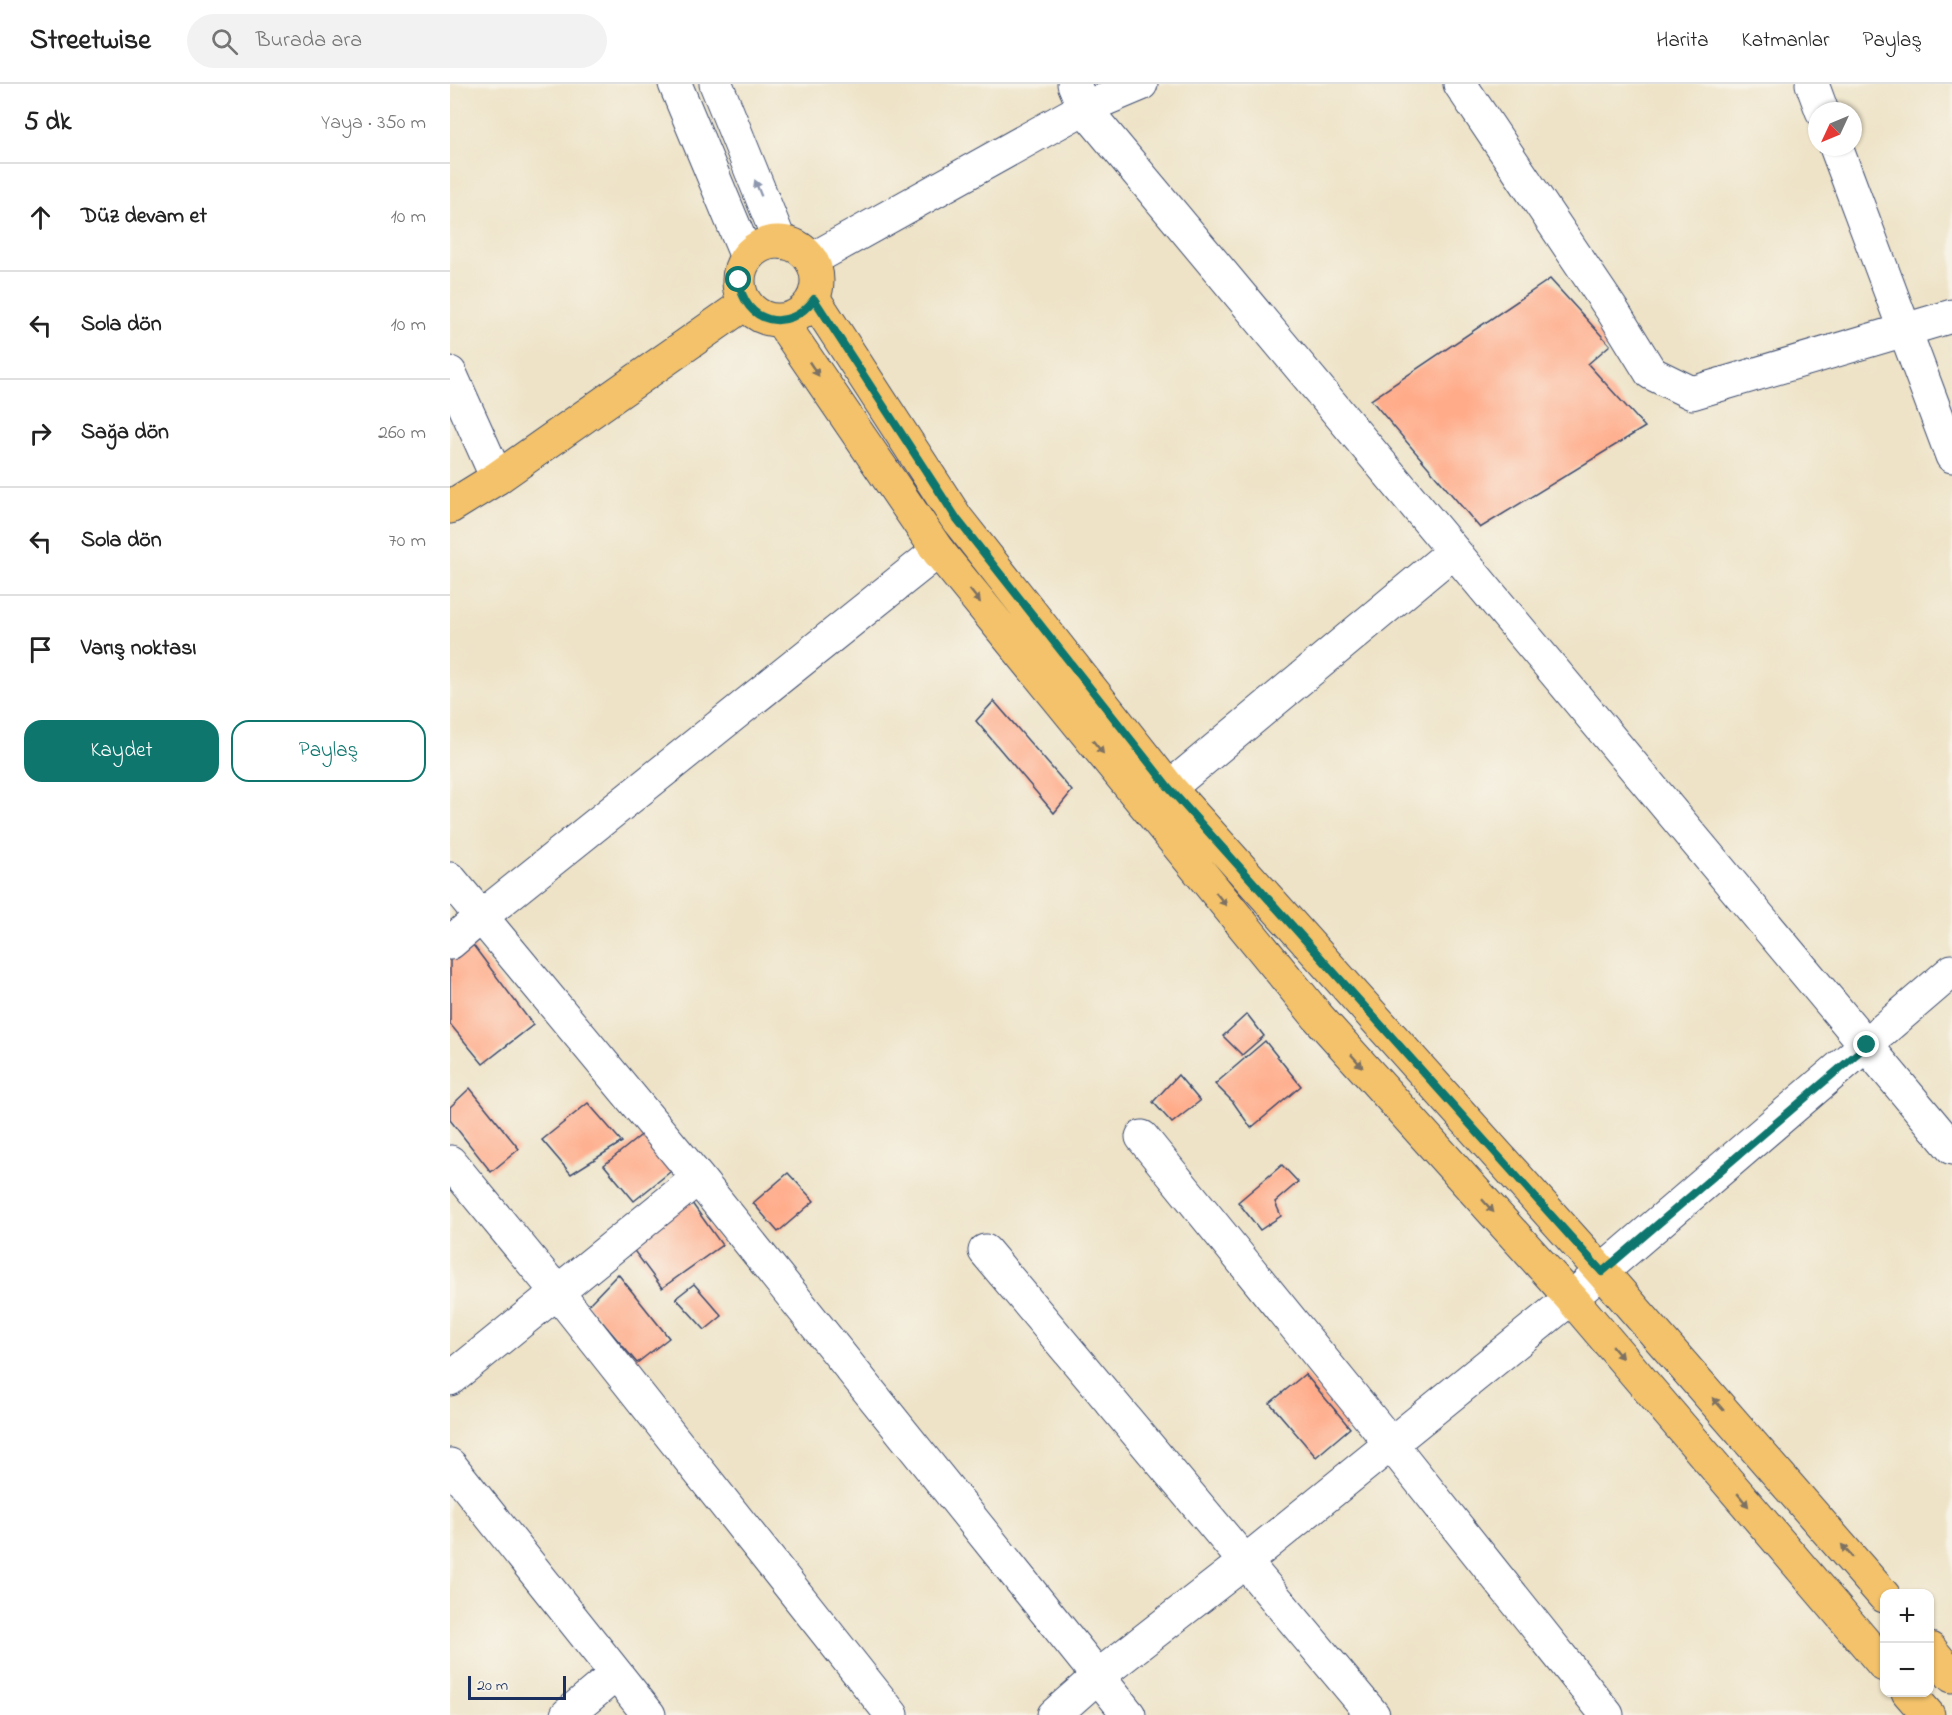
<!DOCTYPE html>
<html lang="tr">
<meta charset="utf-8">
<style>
:root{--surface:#fff;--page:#f2f2f2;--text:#222;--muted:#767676;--line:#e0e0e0;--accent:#0f766e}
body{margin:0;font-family:"Indie Flower",sans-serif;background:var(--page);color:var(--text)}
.controls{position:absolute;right:18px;bottom:18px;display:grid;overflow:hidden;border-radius:12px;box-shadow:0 2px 4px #0004}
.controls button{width:54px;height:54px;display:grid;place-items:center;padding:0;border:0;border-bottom:2px solid var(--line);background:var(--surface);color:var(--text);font:30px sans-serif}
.compass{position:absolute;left:1358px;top:18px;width:54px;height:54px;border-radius:50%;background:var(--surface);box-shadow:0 2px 4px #0004;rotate:226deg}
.scale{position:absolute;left:18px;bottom:15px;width:98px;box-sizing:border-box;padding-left:6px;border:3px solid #1b2f5e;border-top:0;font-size:16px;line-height:21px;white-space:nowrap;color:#1b2f5e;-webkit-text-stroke:4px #f7f3e8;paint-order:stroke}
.stop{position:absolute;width:18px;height:18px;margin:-14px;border:4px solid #0f766e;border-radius:50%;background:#fff}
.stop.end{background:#0f766e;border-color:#fff;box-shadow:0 2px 6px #0008}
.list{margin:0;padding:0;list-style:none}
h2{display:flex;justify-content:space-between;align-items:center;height:78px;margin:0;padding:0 24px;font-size:26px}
h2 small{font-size:20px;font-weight:400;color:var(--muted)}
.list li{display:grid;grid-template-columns:39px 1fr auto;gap:18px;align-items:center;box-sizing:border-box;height:108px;padding:0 24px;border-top:2px solid var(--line)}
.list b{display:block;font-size:22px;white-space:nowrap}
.list em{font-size:20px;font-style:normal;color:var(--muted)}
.actions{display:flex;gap:12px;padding:18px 24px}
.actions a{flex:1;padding:14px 0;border:2px solid var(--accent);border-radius:18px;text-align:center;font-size:21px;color:var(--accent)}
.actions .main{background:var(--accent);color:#fff}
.icon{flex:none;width:33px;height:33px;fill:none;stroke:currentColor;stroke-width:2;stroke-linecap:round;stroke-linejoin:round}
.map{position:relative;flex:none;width:1502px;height:1631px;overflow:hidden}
header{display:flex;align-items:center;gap:36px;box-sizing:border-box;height:84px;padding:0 30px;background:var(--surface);border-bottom:2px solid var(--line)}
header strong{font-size:28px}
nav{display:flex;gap:33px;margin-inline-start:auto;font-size:21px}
.search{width:420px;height:54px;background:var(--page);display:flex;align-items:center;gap:15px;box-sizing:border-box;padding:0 21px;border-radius:33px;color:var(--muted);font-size:22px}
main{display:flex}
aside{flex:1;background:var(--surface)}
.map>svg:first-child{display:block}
.building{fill:#ffab89}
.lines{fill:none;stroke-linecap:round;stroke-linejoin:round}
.minor-casing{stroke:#3b4a6e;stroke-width:35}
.major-casing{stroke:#3b4a6e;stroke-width:35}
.minor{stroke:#fff;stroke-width:33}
.major{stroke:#f3c26a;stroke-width:33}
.oneway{fill:#8d97ae}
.oneway2{fill:#7c7163}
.route{stroke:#0f766e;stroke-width:8}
</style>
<header>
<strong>Streetwise</strong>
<div class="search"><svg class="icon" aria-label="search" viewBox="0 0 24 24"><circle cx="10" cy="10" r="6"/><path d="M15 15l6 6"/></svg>Burada ara</div>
<nav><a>Harita</a><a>Katmanlar</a><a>Paylaş</a></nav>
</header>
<main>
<aside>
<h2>5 dk<small>Yaya · 350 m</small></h2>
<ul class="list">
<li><svg class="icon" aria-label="ahead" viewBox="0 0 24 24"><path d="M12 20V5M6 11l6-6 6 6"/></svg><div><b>Düz devam et</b></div><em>10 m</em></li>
<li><svg class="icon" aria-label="left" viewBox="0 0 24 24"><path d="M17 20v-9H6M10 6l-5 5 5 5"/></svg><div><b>Sola dön</b></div><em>10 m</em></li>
<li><svg class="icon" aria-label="right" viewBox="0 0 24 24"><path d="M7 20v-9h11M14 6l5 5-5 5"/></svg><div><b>Sağa dön</b></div><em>260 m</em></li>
<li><svg class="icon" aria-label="left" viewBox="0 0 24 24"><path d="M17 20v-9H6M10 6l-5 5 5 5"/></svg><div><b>Sola dön</b></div><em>70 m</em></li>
<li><svg class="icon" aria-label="arrive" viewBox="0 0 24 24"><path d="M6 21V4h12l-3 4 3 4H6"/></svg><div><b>Varış noktası</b></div></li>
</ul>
<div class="actions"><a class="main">Kaydet</a><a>Paylaş</a></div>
</aside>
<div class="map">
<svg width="1502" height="1631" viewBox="0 0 1502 1631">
<rect width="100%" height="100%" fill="#f7f3e8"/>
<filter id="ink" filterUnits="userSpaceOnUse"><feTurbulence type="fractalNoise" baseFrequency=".0167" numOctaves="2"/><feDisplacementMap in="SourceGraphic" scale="12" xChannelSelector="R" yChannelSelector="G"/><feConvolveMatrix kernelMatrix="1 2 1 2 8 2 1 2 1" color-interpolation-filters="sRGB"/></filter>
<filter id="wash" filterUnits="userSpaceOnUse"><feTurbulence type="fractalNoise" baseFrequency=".008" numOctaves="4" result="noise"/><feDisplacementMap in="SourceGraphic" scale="24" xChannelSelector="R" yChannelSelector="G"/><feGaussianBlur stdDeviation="1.35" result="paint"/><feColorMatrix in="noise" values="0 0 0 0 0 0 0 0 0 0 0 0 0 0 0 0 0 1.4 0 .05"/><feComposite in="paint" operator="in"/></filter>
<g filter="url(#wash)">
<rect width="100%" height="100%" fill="#eee3c7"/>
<g id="blocks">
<path class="building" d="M1100 195 1160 261 1138 280 1195 343 1030 444 921 316Z
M544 617 622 707 604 729 526 637Z
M20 857 83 941 33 980 0 940V874Z
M797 930 814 952 792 971 773 952Z
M815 957 851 1002 801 1044 783 1018 765 1000Z
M728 991 750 1017 722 1039 703 1018Z
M20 1004 69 1065 41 1088 0 1036V1023Z
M138 1019 172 1058 121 1090 92 1056Z
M195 1048 225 1084 184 1117 154 1081Z
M832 1081 848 1098 825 1118 831 1132 810 1146 788 1118Z
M338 1089 364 1117 328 1148 303 1119Z
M239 1115 272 1161 212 1204 179 1160Z
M168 1190 219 1254 187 1279 138 1221Z
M244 1200 272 1232 255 1246 226 1214Z
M855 1290 900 1344 866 1373 820 1319Z"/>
</g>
</g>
<g filter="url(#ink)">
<use href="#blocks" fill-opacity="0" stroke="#3b4a6e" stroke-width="1.5"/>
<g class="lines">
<defs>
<path id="minor" d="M225 0 297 173
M266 0 330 158
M624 0 634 24 1502 1064
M1010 0 1164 229 1201 289 1242 309 1502 232
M1362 0 1372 27
M1386 63 1502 372
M361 176 634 24 691 0
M0 289 47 394
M719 704 1004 467
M0 795 248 1094 679 1631
M0 859 32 832 488 467
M692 1053 941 1360 1157 1631
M0 1078 107 1208 442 1631
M535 1167 923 1631
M0 1295 248 1094
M0 1381 199 1631
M117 1631 166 1590
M604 1631 647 1593 796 1477 1121 1214 1502 887"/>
<path id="major" d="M289 197a39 39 0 1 1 78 0a39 39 0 1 1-78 0Z
M364 215 507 435 719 704 1152 1188 1434 1512
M331 237 488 467 868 933 1121 1214 1434 1581
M0 423 47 394 296 219
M1480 1565 1502 1592
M1458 1608 1478 1631"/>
</defs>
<use href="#minor" class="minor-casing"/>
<use href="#major" class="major-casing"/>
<use href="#minor" class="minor"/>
<use href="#major" class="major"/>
</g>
<defs><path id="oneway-solid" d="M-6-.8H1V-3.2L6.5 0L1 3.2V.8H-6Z" transform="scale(1.5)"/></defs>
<use class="oneway" href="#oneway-solid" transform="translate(308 104) rotate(-112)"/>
<g class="oneway2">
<use href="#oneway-solid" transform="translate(364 285) rotate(56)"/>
<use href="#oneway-solid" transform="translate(525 512) rotate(51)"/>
<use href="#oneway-solid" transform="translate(648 663) rotate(51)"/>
<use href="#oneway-solid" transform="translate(771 815) rotate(51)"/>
<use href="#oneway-solid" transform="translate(907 977) rotate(48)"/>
<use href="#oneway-solid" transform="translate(1038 1122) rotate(48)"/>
<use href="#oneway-solid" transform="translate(1167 1268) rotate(50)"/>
<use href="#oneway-solid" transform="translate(1268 1320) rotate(-131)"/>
<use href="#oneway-solid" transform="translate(1293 1416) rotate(50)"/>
<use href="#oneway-solid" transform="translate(1397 1467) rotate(-130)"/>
</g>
</g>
<g class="lines" filter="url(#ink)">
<path class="route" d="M289 196C294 240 339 250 364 215L507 435 719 704 1152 1188 1417 961"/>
</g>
</svg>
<div class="controls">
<button>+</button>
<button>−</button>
</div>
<svg class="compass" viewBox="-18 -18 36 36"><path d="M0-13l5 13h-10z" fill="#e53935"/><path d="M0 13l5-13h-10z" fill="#767676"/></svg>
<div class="scale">20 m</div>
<div class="stop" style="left:289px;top:196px"></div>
<div class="stop end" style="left:1417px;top:961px"></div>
</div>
</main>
